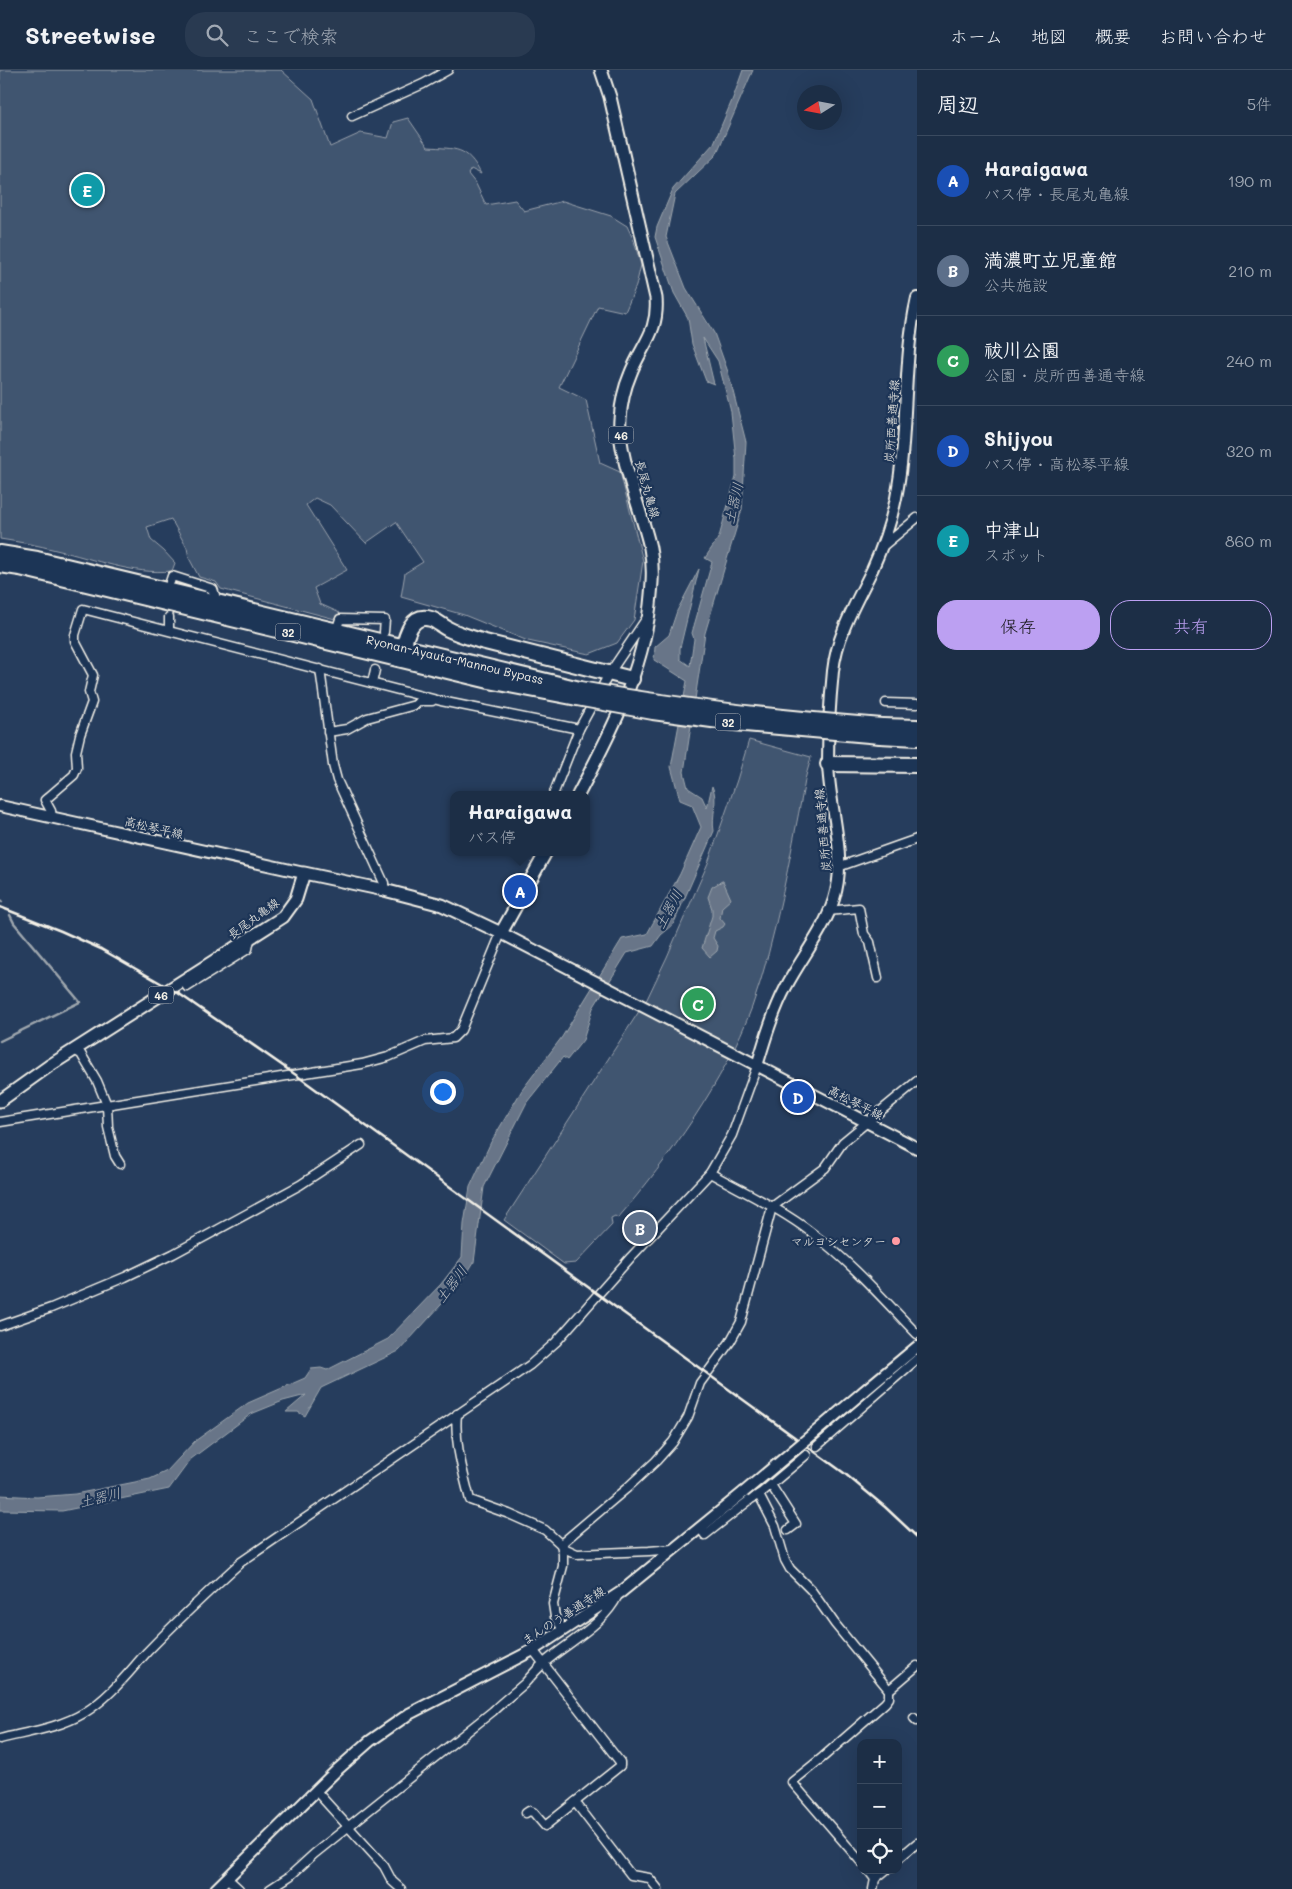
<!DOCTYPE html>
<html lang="ja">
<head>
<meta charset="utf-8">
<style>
	body { margin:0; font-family:Mali,"Klee One",sans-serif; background:#293a51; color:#f1f3f6 }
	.controls { position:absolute; right:15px; bottom:15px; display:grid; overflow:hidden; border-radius:10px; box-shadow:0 5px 20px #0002 }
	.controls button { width:45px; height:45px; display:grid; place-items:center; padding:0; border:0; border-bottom:1px solid #3a4a5f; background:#1c2e46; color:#f1f3f6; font:25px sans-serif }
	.compass { position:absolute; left:797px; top:15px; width:45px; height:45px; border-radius:50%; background:#1c2e46; box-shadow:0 5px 20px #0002; rotate:259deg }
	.you { position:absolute; left:442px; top:1021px; width:18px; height:18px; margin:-12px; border:4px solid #fff; border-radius:50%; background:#1a73e8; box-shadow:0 0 0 8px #1a73e833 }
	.badge { display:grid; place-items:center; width:32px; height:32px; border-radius:50%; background:#bca0f2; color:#fff; font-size:16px; font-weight:700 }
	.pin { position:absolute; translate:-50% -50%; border:2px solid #fff; box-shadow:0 1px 5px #0006 }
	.popup { position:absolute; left:450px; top:721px; width:140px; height:65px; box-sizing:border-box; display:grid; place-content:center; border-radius:10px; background:#1c2e46; filter:drop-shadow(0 1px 4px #0005); font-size:16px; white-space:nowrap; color:#a0a8b3 }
	.popup b { font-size:19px; color:#f1f3f6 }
	.popup::after { content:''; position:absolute; left:50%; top:100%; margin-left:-10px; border:10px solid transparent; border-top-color:#1c2e46 }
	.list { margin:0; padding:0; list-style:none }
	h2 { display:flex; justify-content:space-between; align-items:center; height:65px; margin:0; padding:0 20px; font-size:21px }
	h2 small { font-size:16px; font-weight:400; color:#a0a8b3 }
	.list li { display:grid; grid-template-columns:32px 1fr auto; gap:15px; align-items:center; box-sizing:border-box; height:90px; padding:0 20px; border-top:1px solid #3a4a5f }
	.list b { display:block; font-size:19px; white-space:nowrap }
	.list p { margin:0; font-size:16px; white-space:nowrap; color:#a0a8b3 }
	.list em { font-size:16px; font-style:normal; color:#a0a8b3 }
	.actions { display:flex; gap:10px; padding:15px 20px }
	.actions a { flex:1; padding:11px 0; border:1px solid #bca0f2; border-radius:20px; text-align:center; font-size:18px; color:#bca0f2 }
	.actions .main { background:#bca0f2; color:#111 }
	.icon { flex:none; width:28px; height:28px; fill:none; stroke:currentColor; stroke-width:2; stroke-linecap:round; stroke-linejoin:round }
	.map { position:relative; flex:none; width:917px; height:1819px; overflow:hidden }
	header { display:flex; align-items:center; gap:30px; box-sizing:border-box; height:70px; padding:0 25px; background:#1c2e46; border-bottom:1px solid #3a4a5f }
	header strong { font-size:24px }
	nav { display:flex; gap:28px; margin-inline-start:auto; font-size:18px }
	.search { width:350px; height:45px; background:#293a51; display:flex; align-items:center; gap:12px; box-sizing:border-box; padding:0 18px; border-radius:20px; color:#a0a8b3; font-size:19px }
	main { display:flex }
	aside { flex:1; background:#1c2e46 }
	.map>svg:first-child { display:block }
	.green { fill:#40546f; stroke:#9aa2ac }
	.water { fill:#677588; stroke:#9fa7ae }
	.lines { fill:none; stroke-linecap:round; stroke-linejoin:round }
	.stream { stroke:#9fa7ae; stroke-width:2.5 }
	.street-casing { stroke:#f4f1e8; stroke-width:11 }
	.secondary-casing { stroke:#f4f1e8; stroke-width:14 }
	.primary-casing { stroke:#f4f1e8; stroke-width:15 }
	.highway-casing { stroke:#f4f1e8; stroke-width:18 }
	.street { stroke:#1d3557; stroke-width:8 }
	.secondary { stroke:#1d3557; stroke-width:10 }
	.primary { stroke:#1d3557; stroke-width:11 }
	.highway { stroke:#1d3557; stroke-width:14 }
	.rail { stroke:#f4f1e8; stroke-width:2.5 }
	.secondary-bridge-casing { stroke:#f4f1e8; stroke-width:14; stroke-linecap:butt }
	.highway-bridge-casing { stroke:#f4f1e8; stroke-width:18; stroke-linecap:butt }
	.secondary-bridge { stroke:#1d3557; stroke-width:10 }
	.highway-bridge { stroke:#1d3557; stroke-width:14 }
	.poi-dot { fill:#ff9aa2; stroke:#1d3557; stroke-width:2 }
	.labels { text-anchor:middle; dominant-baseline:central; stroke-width:4.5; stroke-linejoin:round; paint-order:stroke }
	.shield { fill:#1d3557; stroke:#b4b9bc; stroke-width:1 }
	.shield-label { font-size:11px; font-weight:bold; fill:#f4f1e8 }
	.street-label { font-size:12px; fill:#f4f1e8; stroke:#1d3557 }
	.poi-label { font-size:12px; fill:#f4f1e8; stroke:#1d3557; text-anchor:end }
	.water-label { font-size:14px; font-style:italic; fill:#bcbfc2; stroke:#1d3557 }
</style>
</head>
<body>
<header>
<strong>Streetwise</strong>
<div class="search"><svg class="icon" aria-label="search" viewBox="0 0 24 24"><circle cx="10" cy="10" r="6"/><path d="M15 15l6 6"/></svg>ここで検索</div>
<nav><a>ホーム</a><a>地図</a><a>概要</a><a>お問い合わせ</a></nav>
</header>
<main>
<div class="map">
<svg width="917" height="1819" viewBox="0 0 917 1819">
	<rect width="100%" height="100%" fill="#263d5d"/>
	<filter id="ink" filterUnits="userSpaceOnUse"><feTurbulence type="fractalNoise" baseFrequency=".02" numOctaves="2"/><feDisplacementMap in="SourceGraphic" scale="10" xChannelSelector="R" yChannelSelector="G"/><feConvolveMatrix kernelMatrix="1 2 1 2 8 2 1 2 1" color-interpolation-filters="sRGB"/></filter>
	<g filter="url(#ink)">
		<!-- green -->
		<g class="green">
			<path d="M0 0H281L313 29 330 77 361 63 388 68 393 52 408 48 428 77C456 79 467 76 481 104L471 99 468 104 476 114 486 135 515 130 524 141 563 131 611 146 627 156 634 171 641 195 636 216 625 242 598 236 559 317 586 330 600 393 620 402 643 491 634 550 617 573 589 584 528 571 464 545 401 527 405 503 423 492 396 452 366 473 330 435 315 428 306 435 347 500 314 518 320 534 340 543 335 549 221 519 216 512 199 507 189 488 187 478 171 449 147 457 151 470 164 481 175 493 172 501C132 505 95 489 56 480 38 475 19 472 0 469Z"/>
			<path d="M749 670 811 687C809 697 805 706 804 716 789 790 777 866 752 937 725 1010 669 1089 618 1148L615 1146 611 1148 612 1155 576 1193 564 1194 504 1150 647 929 667 887 708 793 737 710Z"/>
		</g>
		<!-- water -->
		<g class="water">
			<path d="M743 0H753L716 85 675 124 666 167 686 218 714 263 728 302 746 372 742 439 705 563 684 702 688 718 702 727 707 738 712 716C719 730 711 745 714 761L673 855 661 865 653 876 627 883 593 938 583 970 567 990 563 987 527 1032 484 1117 474 1192 461 1213 399 1281 321 1318 305 1346 298 1342H286L306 1325 283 1331 251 1344 191 1389 169 1419 62 1441 0 1440V1425L37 1427 75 1424 150 1409 167 1401 195 1371 248 1333 305 1308 311 1299 321 1298 327 1300 388 1269 441 1214 462 1187 464 1154 470 1117 491 1072 522 1020 562 967 622 869 647 864 680 804 701 757 692 735 680 730 671 697 687 611 654 590 655 577 669 565 677 541 699 499 680 578V589L690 596 694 569 692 563 712 492 705 488 719 467 736 406V389L731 342 718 291 703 268 714 314 706 311 692 274 688 248 674 223 655 167 657 157 673 119 714 73 733 28Z"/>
			<path d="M722 811H723L731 829 722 837 720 848 725 854 723 857 715 861 713 868 718 876 717 881 710 887 702 878 712 846V839L708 827 712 817Z"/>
		</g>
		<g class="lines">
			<!-- stream -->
			<g class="stream">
				<path d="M0 830 2 832"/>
				<path d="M0 971 80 932 14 853 10 845"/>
			</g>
			<!-- street casing -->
			<g class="street-casing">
				<g id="street">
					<path d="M352 46 423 14 448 0"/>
					<path d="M882 477 917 448"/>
					<path d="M170 512 172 506 213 519 215 525 212 533"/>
					<path d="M169 560V547"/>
					<path d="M336 561 340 549 385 550 384 562"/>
					<path d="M320 599 333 695 337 710 384 813V820"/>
					<path d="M372 613 375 600"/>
					<path d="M886 633 917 634"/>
					<path d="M328 662 347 659 367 648 415 635 419 631H432"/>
					<path d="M553 725 579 659 609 604 646 549"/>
					<path d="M52 747 51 741 45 730 74 705 77 698 76 682 80 665 92 632 89 622 93 605 75 571V565L83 539 441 631 579 659"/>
					<path d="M838 797 917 769"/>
					<path d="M828 841 859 838 864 864 870 872 878 908"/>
					<path d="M187 917 248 879 250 869"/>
					<path d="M74 980 81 984 97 1011 107 1035 108 1057 115 1086 120 1094"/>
					<path d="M0 1052 362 994 388 987 425 971 453 968 461 960 501 863"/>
					<path d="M710 1103C744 1122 781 1139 812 1163 851 1192 884 1230 917 1264"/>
					<path d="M0 1256 51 1238 125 1207 173 1184 300 1115 361 1075"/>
					<path d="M457 1344C454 1373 463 1401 470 1430L509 1444 545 1460 566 1479 577 1484 649 1481 673 1479"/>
					<path d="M817 1376 917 1289"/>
					<path d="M771 1415 796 1454 788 1460"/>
					<path d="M759 1425 775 1456 785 1490 790 1499 811 1520 835 1554 889 1620V1628L885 1633 823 1687 792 1712 861 1792"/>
					<path d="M700 1458 705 1465 751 1429 761 1423 806 1385"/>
					<path d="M563 1560 555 1547 553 1534 563 1496V1484L561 1474 627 1418 656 1391 673 1372 688 1347 700 1313 730 1272 741 1252 772 1137 825 1098 843 1072 917 1011"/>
					<path d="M889 1620 917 1596"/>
					<path d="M914 1648 917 1651"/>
					<path d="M0 1669C28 1662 59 1658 84 1643 110 1627 127 1604 147 1582 177 1551 209 1521 241 1492L530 1295 556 1272 631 1187 710 1103 732 1065 757 996"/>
					<path d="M316 1721 384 1796 392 1811 401 1819"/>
					<path d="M575 1732 631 1805 649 1808 658 1819"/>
					<path d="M526 1743 529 1741 533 1742 545 1756 620 1696V1692L533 1580"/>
					<path d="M898 1789 917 1773"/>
					<path d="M868 1800 875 1809 873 1819"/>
					<path d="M227 1808 239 1819"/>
					<path d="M875 1809 886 1800"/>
					<path d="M270 1819 290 1806 314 1784 493 1641C503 1631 514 1623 525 1613 531 1606 537 1599 544 1593 568 1572 604 1555 618 1525"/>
				</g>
			</g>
			<!-- secondary casing -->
			<g class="secondary-casing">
				<g id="secondary">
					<path d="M0 736 304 803"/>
					<path d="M501 863 917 1078"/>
					<path d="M757 996C765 969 773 942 786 917 801 888 824 861 834 829 848 785 829 738 828 693 828 663 830 631 833 601 837 564 856 533 872 500 882 478 891 452 896 428 909 362 902 294 917 228"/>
					<path d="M863 1322 917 1277"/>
					<path d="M216 1819 337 1700 370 1671 409 1644 533 1580 621 1522 744 1422"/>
				</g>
			</g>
			<!-- primary casing -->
			<g class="primary-casing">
				<g id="primary">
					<path d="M578 725C610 664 642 604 650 535 652 516 654 497 650 478 642 441 617 385 620 349 621 335 624 319 630 305 641 275 659 263 656 228L610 27 601 0"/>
					<path d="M0 1031 49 996 283 847 296 829 304 803 384 820 442 835 501 863 546 782"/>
				</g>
			</g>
			<!-- highway casing -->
			<g class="highway-casing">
				<g id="highway">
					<path d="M0 483 37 489 580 619"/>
					<path d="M0 495 20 498 489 611 577 628"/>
					<path d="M401 586C405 571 409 542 431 549 437 551 442 556 448 559 458 564 469 567 481 571L632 609"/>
					<path d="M882 656 917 657"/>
					<path d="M880 666 917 668"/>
					<path d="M828 694 917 695"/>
				</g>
			</g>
			<!-- street -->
			<use href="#street" class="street"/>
			<!-- secondary -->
			<use href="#secondary" class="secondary"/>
			<!-- primary -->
			<use href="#primary" class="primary"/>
			<!-- highway -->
			<use href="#highway" class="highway"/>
			<!-- rail -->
			<path class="rail" d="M0 837 61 861 101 879 178 923 296 1005 844 1403 885 1437 917 1467"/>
			<!-- secondary-bridge casing -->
			<g class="secondary-bridge-casing">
				<path id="secondary-bridge" d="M744 1422 863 1322"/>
			</g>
			<!-- highway-bridge casing -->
			<g class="highway-bridge-casing">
				<g id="highway-bridge">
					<path d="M580 619C681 637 779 648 882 656"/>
					<path d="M577 628 653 642 734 653 880 666"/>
				</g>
			</g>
			<!-- secondary-bridge -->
			<use href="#secondary-bridge" class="secondary-bridge"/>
			<!-- highway-bridge -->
			<use href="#highway-bridge" class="highway-bridge"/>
		</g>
	</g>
	<!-- markers -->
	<circle class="poi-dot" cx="896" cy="1171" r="5"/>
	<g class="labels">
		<!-- shield labels -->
		<g class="shield">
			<rect x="608.5" y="356.5" width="25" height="17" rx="4"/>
			<rect x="275.5" y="553.5" width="25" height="17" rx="4"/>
			<rect x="715.5" y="643.5" width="25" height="17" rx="4"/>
			<rect x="148.5" y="916.5" width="25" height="17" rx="4"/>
		</g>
		<g class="shield-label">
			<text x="621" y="365">46</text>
			<text x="288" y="562">32</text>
			<text x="728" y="652">32</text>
			<text x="161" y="925">46</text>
		</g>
		<!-- street labels -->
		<g class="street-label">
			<text transform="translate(891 351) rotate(-86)">炭所西善通寺線</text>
			<text transform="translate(648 419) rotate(74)">長尾丸亀線</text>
			<text transform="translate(455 589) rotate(13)">Ryonan-Ayauta-Mannou Bypass</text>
			<text transform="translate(154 757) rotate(13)">高松琴平線</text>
			<text transform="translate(822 760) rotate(-95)">炭所西善通寺線</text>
			<text transform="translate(253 848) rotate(-36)">長尾丸亀線</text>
			<text transform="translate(856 1032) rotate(27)">高松琴平線</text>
			<text transform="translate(563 1545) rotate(-33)">まんのう善通寺線</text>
		</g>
		<!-- poi labels -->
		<g class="poi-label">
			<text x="886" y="1171">マルヨシセンター</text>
		</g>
		<!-- water labels -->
		<g class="water-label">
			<text transform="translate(733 433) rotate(-77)">土器川</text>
			<text transform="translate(668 839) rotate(-62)">土器川</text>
			<text transform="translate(451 1214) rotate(-53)">土器川</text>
			<text transform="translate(100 1427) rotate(-14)">土器川</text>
		</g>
	</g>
</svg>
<div class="controls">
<button>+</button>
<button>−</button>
<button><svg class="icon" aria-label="locate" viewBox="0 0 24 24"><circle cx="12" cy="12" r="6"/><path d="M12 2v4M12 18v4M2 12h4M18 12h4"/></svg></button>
</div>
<svg class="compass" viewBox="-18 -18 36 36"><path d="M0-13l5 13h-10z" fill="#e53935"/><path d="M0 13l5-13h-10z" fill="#a0a8b3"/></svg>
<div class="you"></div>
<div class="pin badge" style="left:520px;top:821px;background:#1a4fb4">A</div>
<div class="popup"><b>Haraigawa</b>バス停</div>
<div class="pin badge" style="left:640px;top:1158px;background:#5c6f8a">B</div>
<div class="pin badge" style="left:698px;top:934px;background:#2e9e5b">C</div>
<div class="pin badge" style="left:798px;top:1027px;background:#1a4fb4">D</div>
<div class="pin badge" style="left:87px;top:120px;background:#0f9aa8">E</div>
</div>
<aside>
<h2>周辺<small>5件</small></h2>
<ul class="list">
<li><span class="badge" style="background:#1a4fb4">A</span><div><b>Haraigawa</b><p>バス停 · 長尾丸亀線</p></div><em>190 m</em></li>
<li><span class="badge" style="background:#5c6f8a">B</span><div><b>満濃町立児童館</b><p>公共施設</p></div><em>210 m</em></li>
<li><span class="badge" style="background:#2e9e5b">C</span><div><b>祓川公園</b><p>公園 · 炭所西善通寺線</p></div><em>240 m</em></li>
<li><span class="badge" style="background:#1a4fb4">D</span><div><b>Shijyou</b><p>バス停 · 高松琴平線</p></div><em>320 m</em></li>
<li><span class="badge" style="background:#0f9aa8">E</span><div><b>中津山</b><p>スポット</p></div><em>860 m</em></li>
</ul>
<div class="actions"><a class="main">保存</a><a>共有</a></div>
</aside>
</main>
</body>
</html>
